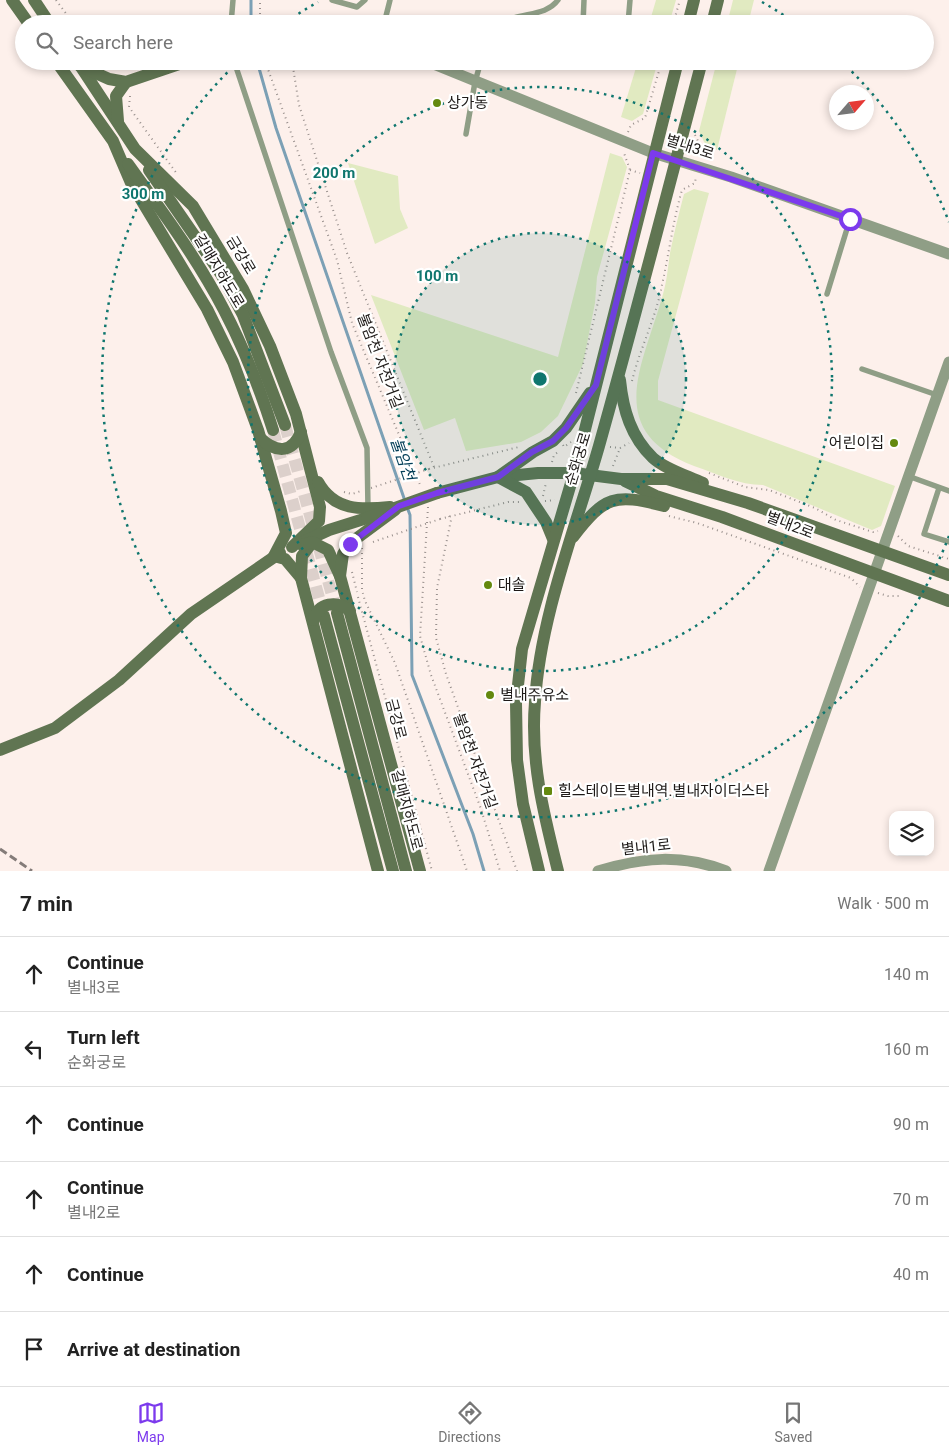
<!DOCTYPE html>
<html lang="en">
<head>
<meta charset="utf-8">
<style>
	body { margin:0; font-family:Roboto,"Noto Sans KR",sans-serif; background:#f6f6f6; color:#222 }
	.controls { position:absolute; right:15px; bottom:15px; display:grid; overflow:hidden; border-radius:10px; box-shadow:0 2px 8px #0003 }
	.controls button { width:45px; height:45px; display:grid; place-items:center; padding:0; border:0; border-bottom:1px solid #e0e0e0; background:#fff; color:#222; font:25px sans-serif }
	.compass { position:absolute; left:829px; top:85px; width:45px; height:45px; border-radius:50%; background:#fff; box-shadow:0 2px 8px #0003; rotate:62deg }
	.stop { position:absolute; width:15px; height:15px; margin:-11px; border:4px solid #7c3aed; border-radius:50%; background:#fff }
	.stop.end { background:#7c3aed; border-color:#fff; box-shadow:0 1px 5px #0008 }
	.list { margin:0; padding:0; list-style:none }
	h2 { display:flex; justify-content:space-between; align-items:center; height:65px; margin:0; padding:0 20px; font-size:21px }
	h2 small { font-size:16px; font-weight:400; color:#767676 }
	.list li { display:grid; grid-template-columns:32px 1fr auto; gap:15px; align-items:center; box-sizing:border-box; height:75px; padding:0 20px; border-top:1px solid #e0e0e0 }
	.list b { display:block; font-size:19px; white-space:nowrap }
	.list p { margin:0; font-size:16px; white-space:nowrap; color:#767676 }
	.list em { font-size:16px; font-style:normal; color:#767676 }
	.icon { flex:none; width:28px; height:28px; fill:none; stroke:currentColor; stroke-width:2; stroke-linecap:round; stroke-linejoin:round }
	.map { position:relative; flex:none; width:949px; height:871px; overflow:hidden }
	.search { position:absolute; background:#fff; box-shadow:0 2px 8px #0003; left:15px; right:15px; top:15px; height:55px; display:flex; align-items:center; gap:12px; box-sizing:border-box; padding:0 18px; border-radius:28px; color:#767676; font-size:19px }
	.sheet { height:515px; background:#fff }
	nav { display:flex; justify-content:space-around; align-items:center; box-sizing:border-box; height:70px; border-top:1px solid #e0e0e0; background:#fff; font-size:14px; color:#767676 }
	nav a { display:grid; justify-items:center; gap:2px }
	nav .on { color:#7c3aed }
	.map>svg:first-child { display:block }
	.green { fill:#e1eac1 }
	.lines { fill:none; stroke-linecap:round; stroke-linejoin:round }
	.stream { stroke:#7ca0b5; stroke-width:3 }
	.secondary-tunnel { stroke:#dcd0cb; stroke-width:12; stroke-dasharray:12 6; stroke-linecap:butt }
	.path { stroke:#9a918e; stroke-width:2; stroke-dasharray:1 4; stroke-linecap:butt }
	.lane { stroke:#8f9e86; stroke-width:5.5 }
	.street { stroke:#8f9e86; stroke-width:11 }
	.secondary { stroke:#607552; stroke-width:12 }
	.rail { stroke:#847c79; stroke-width:3; stroke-dasharray:8 4; stroke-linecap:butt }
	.path-bridge { stroke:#9a918e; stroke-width:2; stroke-dasharray:1 4; stroke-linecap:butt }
	.secondary-bridge { stroke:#607552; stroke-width:12 }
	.route { stroke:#7c3aed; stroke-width:6 }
	.ring { fill:none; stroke:#0f766e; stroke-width:2.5; stroke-dasharray:2.5 5 }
	.poi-dot { fill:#64890f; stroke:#fff; stroke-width:2 }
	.labels { text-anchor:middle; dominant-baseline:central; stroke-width:4.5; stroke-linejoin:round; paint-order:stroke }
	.poi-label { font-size:15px; fill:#1e1a18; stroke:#fff; text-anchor:start }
	.street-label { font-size:15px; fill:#1e1a18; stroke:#fff }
	.water-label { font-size:16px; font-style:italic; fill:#033e57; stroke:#fff }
	.centre { fill:#0f766e; stroke:#fff; stroke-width:2.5 }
	.ring-label { font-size:15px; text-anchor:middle; font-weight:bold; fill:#0f766e; stroke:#fff; stroke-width:4.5; stroke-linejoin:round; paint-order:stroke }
</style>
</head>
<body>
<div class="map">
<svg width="949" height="871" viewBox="0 0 949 871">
	<rect width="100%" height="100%" fill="#fdf0eb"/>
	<!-- green -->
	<g class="green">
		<path d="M656 0H676L669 24H649Z"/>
		<path d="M733 0H754L748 24H727Z"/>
		<path d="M638 61H658L643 114 632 121 621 117Z"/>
		<path d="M717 61H739L717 150 705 144 699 131Z"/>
		<path d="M610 153 622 157 627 167 597 277 595 303 583 364 558 416 541 432 521 442 466 451 455 418 424 430 371 295 558 357Z"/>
		<path d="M348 163 398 176 400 209 408 228 375 244Z"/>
		<path d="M694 189 709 193 658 381V400L895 486 881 526 872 530 763 485C739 485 717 474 694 466 601 430 644 364 663 294 667 280 668 267 670 253 674 233 679 213 684 194Z"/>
	</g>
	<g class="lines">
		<!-- stream -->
		<g class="stream">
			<path d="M251 24V0"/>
			<path d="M257 61 276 128 405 501"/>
			<path d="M407 507 410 515 412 675 473 834 484 871"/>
		</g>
		<!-- secondary-tunnel -->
		<g class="secondary-tunnel">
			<path d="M285 425 337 613"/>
			<path d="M273 430 324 616"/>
		</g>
		<!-- path -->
		<g class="path">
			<path d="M56 0 74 24"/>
			<path d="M260 24V0"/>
			<path d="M673 24 680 0"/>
			<path d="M102 61 113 68"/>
			<path d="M265 61 337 260 352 323 421 487"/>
			<path d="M292 61 299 105 347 253 434 467"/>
			<path d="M130 96 129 107 177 174"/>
			<path d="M628 132 631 125 645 118 662 61"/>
			<path d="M695 135 701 147 700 156"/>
			<path d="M630 170 640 173"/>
			<path d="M632 381C640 348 656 318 662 285 669 253 673 221 682 190L695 183 696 176"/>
			<path d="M576 393 630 170 624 153"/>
			<path d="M563 445 564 447 571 442"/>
			<path d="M610 447 620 448 629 443"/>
			<path d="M552 462 554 455 558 452"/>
			<path d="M613 466 620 448"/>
			<path d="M429 469 519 447"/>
			<path d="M709 473 745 487 769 490 815 508 836 520 873 532 878 531"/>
			<path d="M344 492 352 494 361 491"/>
			<path d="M543 496 546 483"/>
			<path d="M545 501 555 500"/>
			<path d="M428 507 420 636 431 675 481 809 500 871"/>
			<path d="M449 516 451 520 437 588 436 638 446 674 517 871"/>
			<path d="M669 516 697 523 851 578 860 587"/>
			<path d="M440 519 508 502H519"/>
			<path d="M898 536 908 546 949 559"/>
			<path d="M362 548V590L365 601 395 663 467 871"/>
			<path d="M352 572 357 592"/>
			<path d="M878 593 888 596H901"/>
			<path d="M358 597 432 871"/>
		</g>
		<!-- lane -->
		<g class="lane">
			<path d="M332 0 357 7 365 0"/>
			<path d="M231 24 233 0"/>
			<path d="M384 24 390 0"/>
			<path d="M502 24C518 11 545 18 558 0"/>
			<path d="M583 24 584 0"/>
			<path d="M628 24 630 0"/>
			<path d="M234 61 331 352 367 448 368 509"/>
			<path d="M466 134 475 82 481 61"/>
			<path d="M827 294 850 219"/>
			<path d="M862 369 937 395"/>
			<path d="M908 476 949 491"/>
			<path d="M939 488 924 534 949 542"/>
		</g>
		<!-- street -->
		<g class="street">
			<path d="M426 61 653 153 731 177 949 254"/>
			<path d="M598 871C643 857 682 854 726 871"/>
			<path d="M769 871 949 362"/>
		</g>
		<!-- secondary -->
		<g class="secondary">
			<path d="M12 0 29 24"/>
			<path d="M34 0 50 24"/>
			<path d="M688 24 694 0"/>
			<path d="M712 24 718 0"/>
			<path d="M56 61 113 141 131 183 207 309 233 362 258 430 281 511 286 533 274 556 285 559 301 578"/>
			<path d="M77 61 135 149 193 206 243 289 270 346 296 414 320 507 319 521 292 547"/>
			<path d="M80 66 109 79 126 82 188 61"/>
			<path d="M118 121 116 96 126 82"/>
			<path d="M128 164C162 211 197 258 224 310 244 348 260 389 273 430"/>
			<path d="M149 170 221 274 243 315 285 425"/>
			<path d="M620 380C623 410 631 437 653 458 665 469 688 476 703 483"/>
			<path d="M260 438C276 453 292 454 301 432"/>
			<path d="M625 481 656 496 722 517 949 601"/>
			<path d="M318 482C334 511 361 510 390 507"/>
			<path d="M437 493 498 477 538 473H574L621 479H667L748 503 949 575"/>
			<path d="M573 537C605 496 614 493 664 506"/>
			<path d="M553 539 546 522 526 492 498 477 533 452 553 441 566 428 590 393"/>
			<path d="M314 540 302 556 301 578 378 871"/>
			<path d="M303 542 329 530 367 518"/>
			<path d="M302 545 312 542 328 550 340 576 420 871"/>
			<path d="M340 576 343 554 349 544 395 510"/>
			<path d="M337 613 406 871"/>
			<path d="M324 616 393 871"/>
			<path d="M314 620C318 602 337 600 350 611"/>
			<path d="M0 750 55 728 119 680 191 614 280 553"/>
			<path d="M539 871 523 804 517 760 516 703 522 649 574 473 678 61"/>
			<path d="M558 871C544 815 530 761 535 702 540 617 576 527 599 446 635 318 668 190 702 61"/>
		</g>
		<!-- rail -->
		<path class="rail" d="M0 849 32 871"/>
		<!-- path-bridge -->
		<g class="path-bridge">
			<path d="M371 488 429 469"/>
			<path d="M373 542 440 519"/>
		</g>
		<!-- secondary-bridge -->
		<path class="secondary-bridge" d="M367 518 437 493"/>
	</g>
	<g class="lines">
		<!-- route -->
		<path class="route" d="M350 544 399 506 437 493 498 477 532 452 553 441 566 428 596 385 653 153 850 219"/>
	</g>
	<!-- distance rings -->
	<circle cx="540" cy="379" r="146" fill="#0f766e" fill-opacity=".12"/>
	<g class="ring">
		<circle cx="540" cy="379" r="146"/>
		<circle cx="540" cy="379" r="292"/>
		<path d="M949 536A438 438 0 1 1 239 61M286 22A438 438 0 0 1 318 2M762 2A438 438 0 0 1 794 22M841 61A438 438 0 0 1 949 222"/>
	</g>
	<!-- markers -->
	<g class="poi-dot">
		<circle cx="437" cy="103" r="5"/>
		<circle cx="894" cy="443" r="5"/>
		<circle cx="488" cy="585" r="5"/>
		<circle cx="490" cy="695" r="5"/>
		<rect x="543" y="786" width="10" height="10" rx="2.5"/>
	</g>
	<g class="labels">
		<!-- poi labels -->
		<g class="poi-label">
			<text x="447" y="103">상가동</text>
			<text x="884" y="443" text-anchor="end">어린이집</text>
			<text x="498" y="585">대솔</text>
			<text x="500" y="695">별내주유소</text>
			<text x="558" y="791">힐스테이트별내역.별내자이더스타</text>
		</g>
		<!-- street labels -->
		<g class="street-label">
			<text transform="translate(690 147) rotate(18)">별내3로</text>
			<text transform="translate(241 255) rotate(59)">금강로</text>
			<text transform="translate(219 271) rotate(59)">갈매지하도로</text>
			<text transform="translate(380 361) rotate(69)">불암천 자전거길</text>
			<text transform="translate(578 459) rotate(-73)">순화궁로</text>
			<text transform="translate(790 525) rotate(21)">별내2로</text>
			<text transform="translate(396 719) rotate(75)">금강로</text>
			<text transform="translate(475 761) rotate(70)">불암천 자전거길</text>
			<text transform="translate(407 810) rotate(75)">갈매지하도로</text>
			<text transform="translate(646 847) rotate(-6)">별내1로</text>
		</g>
		<!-- water labels -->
		<g class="water-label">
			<text transform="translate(403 459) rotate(71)">불암천</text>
		</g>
	</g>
	<circle cx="540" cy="379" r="8" class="centre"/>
	<g class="ring-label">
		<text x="334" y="178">200 m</text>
		<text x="143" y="199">300 m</text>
		<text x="437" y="281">100 m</text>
	</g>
</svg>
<div class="controls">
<button><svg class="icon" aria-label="layers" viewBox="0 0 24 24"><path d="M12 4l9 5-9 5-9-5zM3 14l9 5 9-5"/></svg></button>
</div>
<svg class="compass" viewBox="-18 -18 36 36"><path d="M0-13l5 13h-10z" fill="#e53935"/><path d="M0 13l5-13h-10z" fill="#767676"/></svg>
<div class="stop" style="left:850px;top:219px"></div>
<div class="stop end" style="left:350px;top:544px"></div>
<div class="search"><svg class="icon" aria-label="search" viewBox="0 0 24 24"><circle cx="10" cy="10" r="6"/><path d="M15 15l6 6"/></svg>Search here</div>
</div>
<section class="sheet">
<h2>7 min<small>Walk · 500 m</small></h2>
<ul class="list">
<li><svg class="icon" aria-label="ahead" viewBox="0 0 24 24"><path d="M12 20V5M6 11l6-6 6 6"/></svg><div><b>Continue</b><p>별내3로</p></div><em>140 m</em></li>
<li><svg class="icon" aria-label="left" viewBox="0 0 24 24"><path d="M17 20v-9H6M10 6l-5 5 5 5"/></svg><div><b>Turn left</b><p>순화궁로</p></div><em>160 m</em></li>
<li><svg class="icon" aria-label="ahead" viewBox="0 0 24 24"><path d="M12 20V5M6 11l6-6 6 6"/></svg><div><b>Continue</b></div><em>90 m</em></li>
<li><svg class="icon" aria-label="ahead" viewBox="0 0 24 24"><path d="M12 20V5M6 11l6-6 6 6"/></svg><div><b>Continue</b><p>별내2로</p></div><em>70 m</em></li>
<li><svg class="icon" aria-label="ahead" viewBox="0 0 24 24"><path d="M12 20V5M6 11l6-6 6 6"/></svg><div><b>Continue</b></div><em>40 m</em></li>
<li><svg class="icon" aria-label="arrive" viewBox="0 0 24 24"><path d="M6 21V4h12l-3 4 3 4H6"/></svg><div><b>Arrive at destination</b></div></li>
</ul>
</section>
<nav>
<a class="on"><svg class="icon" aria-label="map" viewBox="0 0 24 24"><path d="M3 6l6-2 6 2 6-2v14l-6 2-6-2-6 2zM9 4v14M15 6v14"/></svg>Map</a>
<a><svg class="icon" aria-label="directions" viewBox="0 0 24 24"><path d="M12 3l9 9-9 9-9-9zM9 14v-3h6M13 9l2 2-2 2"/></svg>Directions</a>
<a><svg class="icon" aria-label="saved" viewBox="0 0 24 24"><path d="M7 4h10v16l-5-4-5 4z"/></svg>Saved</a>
</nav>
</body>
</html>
